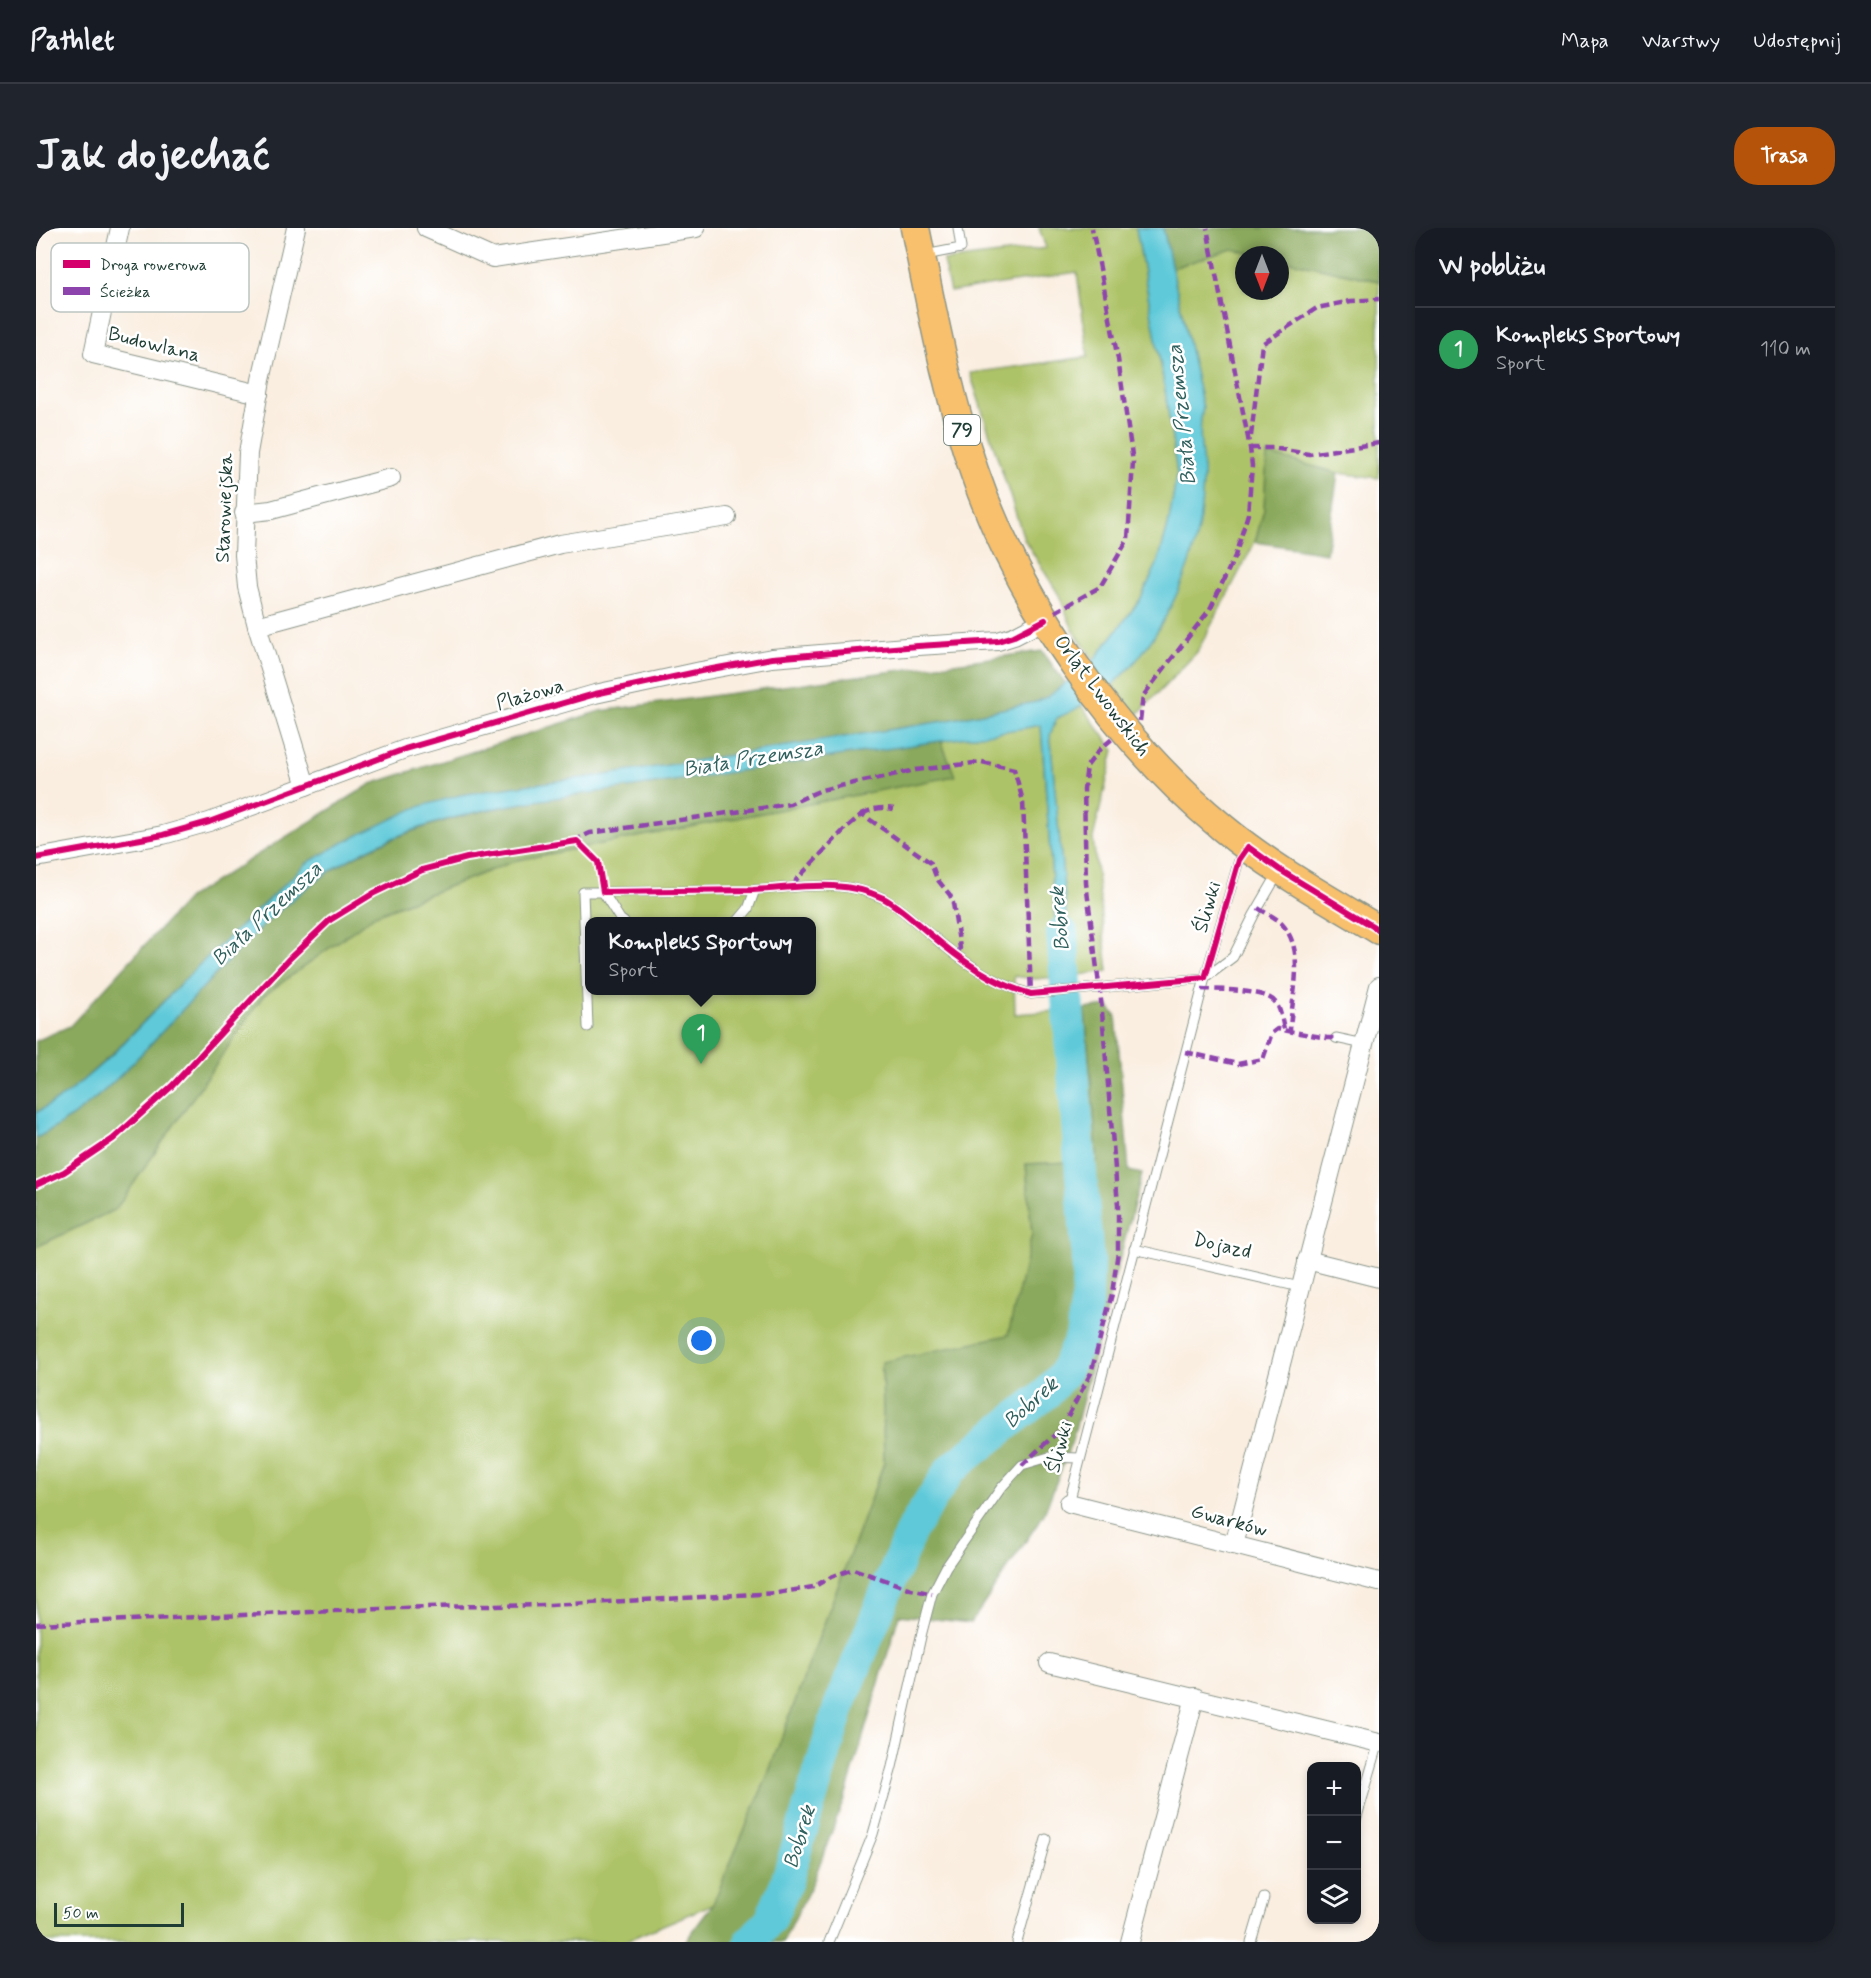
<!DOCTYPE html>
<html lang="pl">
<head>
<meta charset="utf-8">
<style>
	body { margin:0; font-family:Mynerve,sans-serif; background:#20242c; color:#f1f3f6 }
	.controls { position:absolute; right:18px; bottom:18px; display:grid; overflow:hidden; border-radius:12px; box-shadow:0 3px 9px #0003 }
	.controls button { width:54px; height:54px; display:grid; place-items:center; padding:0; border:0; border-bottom:2px solid #363941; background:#171b24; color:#f1f3f6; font:30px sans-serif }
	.compass { position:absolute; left:1199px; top:18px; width:54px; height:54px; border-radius:50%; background:#171b24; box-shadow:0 3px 9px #0003; rotate:180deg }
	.scale { position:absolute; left:18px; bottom:15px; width:130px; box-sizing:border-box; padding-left:6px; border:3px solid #1f3d34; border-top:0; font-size:16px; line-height:21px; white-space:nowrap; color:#1f3d34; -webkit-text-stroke:4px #fff; paint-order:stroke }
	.you { position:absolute; left:666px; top:1113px; width:21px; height:21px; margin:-15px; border:4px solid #fff; border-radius:50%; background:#1a73e8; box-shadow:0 0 0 9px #1a73e833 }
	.badge { display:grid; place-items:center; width:39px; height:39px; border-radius:50%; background:#b45309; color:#fff; font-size:20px; font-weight:700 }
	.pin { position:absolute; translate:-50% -50px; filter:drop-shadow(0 2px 3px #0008) }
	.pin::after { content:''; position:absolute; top:32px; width:21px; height:18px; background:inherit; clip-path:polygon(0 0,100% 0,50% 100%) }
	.popup { position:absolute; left:549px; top:689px; width:231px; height:78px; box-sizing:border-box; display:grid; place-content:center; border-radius:12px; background:#171b24; filter:drop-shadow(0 2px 4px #0005); font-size:20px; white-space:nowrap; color:#9ea1a6 }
	.popup b { font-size:22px; color:#f1f3f6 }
	.popup::after { content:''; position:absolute; left:50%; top:100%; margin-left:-12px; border:12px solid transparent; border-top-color:#171b24 }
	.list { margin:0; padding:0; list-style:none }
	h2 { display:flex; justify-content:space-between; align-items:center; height:78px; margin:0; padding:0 24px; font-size:26px }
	h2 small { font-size:20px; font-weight:400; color:#9ea1a6 }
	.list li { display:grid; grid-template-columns:39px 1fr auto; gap:18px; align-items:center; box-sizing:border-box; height:84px; padding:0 24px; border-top:2px solid #363941 }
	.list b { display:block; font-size:22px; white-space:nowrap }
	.list p { margin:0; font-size:20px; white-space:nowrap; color:#9ea1a6 }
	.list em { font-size:20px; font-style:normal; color:#9ea1a6 }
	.icon { flex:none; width:33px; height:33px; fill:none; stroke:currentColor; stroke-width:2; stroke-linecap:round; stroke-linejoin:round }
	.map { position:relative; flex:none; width:1343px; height:1714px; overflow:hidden; border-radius:24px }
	header { display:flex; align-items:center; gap:36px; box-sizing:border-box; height:84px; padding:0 30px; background:#171b24; border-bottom:2px solid #363941 }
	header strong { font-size:28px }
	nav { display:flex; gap:33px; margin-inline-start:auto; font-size:21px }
	.intro { display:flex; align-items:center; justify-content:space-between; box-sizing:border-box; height:144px; padding:0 36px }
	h1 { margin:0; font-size:42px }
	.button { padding:15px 27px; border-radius:24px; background:#b45309; color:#fff; font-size:21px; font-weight:700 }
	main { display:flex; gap:36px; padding:0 36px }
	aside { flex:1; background:#171b24; border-radius:24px; box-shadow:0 3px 9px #0003 }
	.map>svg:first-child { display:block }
	.green { fill:#adc368; stroke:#66804e; stroke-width:1.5; fill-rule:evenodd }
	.forest { fill:#8aa95c; stroke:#547348; stroke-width:1.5 }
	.water { fill:#5fc9d9; stroke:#3f8386; stroke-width:1.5 }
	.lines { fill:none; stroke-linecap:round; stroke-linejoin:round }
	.river { stroke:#5fc9d9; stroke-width:32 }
	.service-casing { stroke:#8c968a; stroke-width:11 }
	.minor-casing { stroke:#8c968a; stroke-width:20 }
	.primary-casing { stroke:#8c968a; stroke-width:31 }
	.service { stroke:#fff; stroke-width:9 }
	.minor { stroke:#fff; stroke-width:18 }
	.primary { stroke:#f8bf6c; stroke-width:28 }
	.quiet { stroke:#8e44ad; stroke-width:4.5; stroke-dasharray:9 4.5; stroke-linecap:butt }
	.cycleway-casing { stroke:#fff; stroke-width:10 }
	.cycleway { stroke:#d6006c; stroke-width:6 }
	.labels { text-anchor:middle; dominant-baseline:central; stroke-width:5; stroke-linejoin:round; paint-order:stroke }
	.shield { fill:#fff; stroke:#627771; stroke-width:1.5 }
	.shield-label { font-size:18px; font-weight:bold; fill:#1f3d34 }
	.street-label { font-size:20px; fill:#1f3d34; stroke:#fff }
	.water-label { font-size:21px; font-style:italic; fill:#2f605d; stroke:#fff }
	.key { fill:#fff; stroke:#bcc5c2; stroke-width:1.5 }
	.key-label { font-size:16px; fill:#1f3d34 }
</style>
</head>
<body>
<header>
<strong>Pathlet</strong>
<nav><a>Mapa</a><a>Warstwy</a><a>Udostępnij</a></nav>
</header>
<div class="intro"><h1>Jak dojechać</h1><a class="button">Trasa</a></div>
<main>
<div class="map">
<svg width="1343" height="1714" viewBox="0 0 1343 1714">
	<rect width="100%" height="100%" fill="#fff"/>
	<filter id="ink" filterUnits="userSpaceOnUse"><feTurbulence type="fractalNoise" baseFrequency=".0167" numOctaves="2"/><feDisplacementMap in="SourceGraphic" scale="12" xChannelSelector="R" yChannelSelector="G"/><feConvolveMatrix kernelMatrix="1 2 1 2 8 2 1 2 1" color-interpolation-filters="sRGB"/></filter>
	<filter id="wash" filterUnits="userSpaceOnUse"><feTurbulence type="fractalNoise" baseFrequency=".008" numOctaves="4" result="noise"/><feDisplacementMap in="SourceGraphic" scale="24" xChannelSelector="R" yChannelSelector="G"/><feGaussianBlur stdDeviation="1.35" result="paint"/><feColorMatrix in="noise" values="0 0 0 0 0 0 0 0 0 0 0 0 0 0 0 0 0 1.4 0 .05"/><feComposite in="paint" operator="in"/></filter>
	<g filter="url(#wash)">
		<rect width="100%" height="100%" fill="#faeee0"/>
		<!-- green -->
		<g class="green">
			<path d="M1003 0H1100L1129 161 1141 246 1132 298 1122 334 1104 372 1058 432 1037 402 1023 367 988 311 934 145 1052 129 1041 44 914 64 907 33 1010 20Z"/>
			<path d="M1196 21 1224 27H1208V63H1244V31L1343 53V250L1302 245 1231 227 1228 282 1219 314 1161 424 1100 488 1076 456C1087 445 1098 435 1107 423 1144 374 1162 317 1166 257 1168 231 1160 206 1167 180L1136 40Z"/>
			<path d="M1045 477 1078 522 1057 610 1072 743 1036 748 1014 507 1021 490Z"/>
			<path d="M1005 497 1023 749 998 751 978 748 979 786 1049 781 1062 933 990 936 996 1006 975 1109 846 1135 848 1235 731 1549 677 1676 587 1714H0V1019L80 981 227 768 339 687 481 632 918 548 905 513ZM554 694H776V762H554Z"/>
		</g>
		<!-- forest -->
		<g class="forest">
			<path d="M1127 0H1343V53L1244 31V27H1224L1196 21 1136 40Z"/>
			<path d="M1231 226 1302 245 1290 325 1219 314 1228 282Z"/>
			<path d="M1006 423 1029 455 1013 469 1000 474 908 493 570 547 490 557 424 567 341 599 308 614 271 635 162 738 74 828 31 866 0 885V813L34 798 152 670 335 556 564 483Z"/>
			<path d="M905 513 919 548 481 632 339 687 227 768 80 981 0 1019V910C48 887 86 847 122 808 171 756 219 699 276 656 376 581 505 573 624 555 718 541 811 526 905 513Z"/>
			<path d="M1072 778 1080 788 1093 943 1106 946 1036 1213 1008 1286 935 1395 863 1387 811 1563 777 1654 747 1714H649L677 1676 731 1549 848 1235 846 1134 972 1107 996 1006 990 936 1062 933 1049 781Z"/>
		</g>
		<!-- water -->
		<path class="water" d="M1100 0H1127L1167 180C1162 200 1165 218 1167 239 1168 253 1166 267 1165 280 1160 339 1122 419 1076 457 1060 470 1040 482 1021 490L1014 507 1036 748 1023 749 1005 497C940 509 874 517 808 527 747 536 685 546 624 555 516 572 397 578 302 638 234 680 176 751 121 809 86 847 48 887 0 910V885L31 866 74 829 162 738 271 635 308 614 379 580 424 567 490 557 570 547 908 493 1000 474 1013 468 1058 432 1082 401 1104 372 1122 334 1132 298 1141 246 1129 161Z"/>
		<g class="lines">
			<!-- river -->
			<path class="river" d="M714 1714 734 1692 750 1655 803 1479 875 1303 914 1242 1011 1165 1028 1145 1045 1110 1051 1072 1052 1034 1026 705"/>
		</g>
	</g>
	<g filter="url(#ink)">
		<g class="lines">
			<!-- service casing -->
			<g class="service-casing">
				<g id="service">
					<path d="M889 27 925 20 922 0"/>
					<path d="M567 664C617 663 667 663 717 662 761 660 806 650 847 670 864 679 879 694 894 706 923 731 957 756 995 766L1169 750 1197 729 1218 687 1243 644"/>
					<path d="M701 694 712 681 719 662"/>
					<path d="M552 799 547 664H567L584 691 588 694"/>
					<path d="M1300 810 1328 816"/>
					<path d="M1098 1021 1264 1059"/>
					<path d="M1033 1275 1169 750 1203 632 1210 621"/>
					<path d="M1320 1592 1343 1514"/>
					<path d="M793 1714 837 1606 856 1539 886 1404 896 1366 910 1339 965 1260 986 1237 1013 1229 1044 1230"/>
					<path d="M981 1714 1010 1611"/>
					<path d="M1215 1714 1228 1670"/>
				</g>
			</g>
			<!-- minor casing -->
			<g class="minor-casing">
				<g id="minor">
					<path d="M84 0 57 126 223 166"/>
					<path d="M260 0 225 152 212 225 208 327 211 359 221 398 270 558"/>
					<path d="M390 0 457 30 660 0"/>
					<path d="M208 285 235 282 355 250"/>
					<path d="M221 398 524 316 691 289"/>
					<path d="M0 630 127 607 173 594 369 521 559 466 665 443 736 430 882 418 962 413 978 408 1009 392"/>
					<path d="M1271 1032 1343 1050"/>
					<path d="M1033 1275 1343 1354"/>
					<path d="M1198 1317 1343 758"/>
					<path d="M1013 1435 1343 1515"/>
					<path d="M1094 1714 1159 1469"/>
				</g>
			</g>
			<!-- primary casing -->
			<g class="primary-casing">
				<path id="primary" d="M879 0C896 81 911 164 938 243 983 374 1080 512 1187 600 1235 640 1290 670 1343 702"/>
			</g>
			<!-- service -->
			<use href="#service" class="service"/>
			<!-- minor -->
			<use href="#minor" class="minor"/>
			<!-- primary -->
			<use href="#primary" class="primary"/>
			<!-- quiet -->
			<g class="quiet">
				<path d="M1215 208 1226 116 1281 80 1315 73 1343 71"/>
				<path d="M1214 220H1237L1273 226 1343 215"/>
				<path d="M1019 384 1064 359 1092 311 1097 234 1082 131 1056 0"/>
				<path d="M1104 493 1107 468 1174 381 1199 328 1212 286 1216 238 1214 220 1171 0"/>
				<path d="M826 586C837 580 846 579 858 581"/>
				<path d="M537 613 554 605 754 576 785 562 880 542 946 534 978 541 987 573 995 766"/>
				<path d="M760 658V652L809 601 826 586 895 635 901 651 914 667 917 675 924 720 921 727"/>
				<path d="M1222 680C1229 685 1240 689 1246 696 1271 724 1255 769 1254 803"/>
				<path d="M1166 761C1182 762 1229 761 1239 774 1245 781 1246 793 1248 801"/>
				<path d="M1149 824 1202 836 1227 831 1236 805 1241 801 1291 810H1300"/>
				<path d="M986 1237 1025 1201 1055 1145 1076 1066 1082 1023V977L1065 772 1050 655 1048 561 1051 538 1064 521 1076 511"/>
				<path d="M0 1396 390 1379 514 1377 741 1365 777 1359 795 1349 817 1341 875 1361 896 1366"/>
			</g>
			<!-- cycleway casing -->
			<g class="cycleway-casing">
				<g id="cycleway">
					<path d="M0 630 127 607 173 594 369 521 559 466 665 443 736 430 882 418 962 413 978 408 1009 392"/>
					<path d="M0 957 28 944 77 911 136 858 252 732 294 692 338 665 386 642 431 630 541 613 562 634 567 664C617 663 667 663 717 662 761 660 806 650 847 670 864 679 879 694 894 706 923 731 957 756 995 766L1169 750 1203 632 1212 619 1244 642 1343 702"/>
				</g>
			</g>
			<!-- cycleway -->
			<use href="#cycleway" class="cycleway"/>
		</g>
	</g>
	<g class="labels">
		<!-- shield labels -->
		<rect class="shield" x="908" y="187" width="36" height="30" rx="4.5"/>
		<g class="shield-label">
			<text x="926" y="202">79</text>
		</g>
		<!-- street labels -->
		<g class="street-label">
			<text transform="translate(118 117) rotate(14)">Budowlana</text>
			<text transform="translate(189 280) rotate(-88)">Starowiejska</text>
			<text transform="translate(494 467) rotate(-16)">Plażowa</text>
			<text transform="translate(1066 468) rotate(53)">Orląt Lwowskich</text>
			<text transform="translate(1172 679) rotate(-74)">Śliwki</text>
			<text transform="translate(1186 1018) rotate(13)">Dojazd</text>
			<text transform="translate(1024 1219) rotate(-75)">Śliwki</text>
			<text transform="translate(1193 1293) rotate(15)">Gwarków</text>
		</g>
		<!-- water labels -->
		<g class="water-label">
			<text transform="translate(1146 187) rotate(-96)">Biała Przemsza</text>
			<text transform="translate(717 531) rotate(-9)">Biała Przemsza</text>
			<text transform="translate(231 686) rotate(-43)">Biała Przemsza</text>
			<text transform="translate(1024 691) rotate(-95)">Bobrek</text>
			<text transform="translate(995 1175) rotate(-42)">Bobrek</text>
			<text transform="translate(764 1609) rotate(-73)">Bobrek</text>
		</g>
	</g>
	<!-- legend -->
	<rect x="15" y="15" width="198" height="69" rx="9" class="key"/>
	<rect x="27" y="32" width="27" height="8" fill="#d6006c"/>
	<rect x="27" y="59" width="27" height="8" fill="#8e44ad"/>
	<g class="key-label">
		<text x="64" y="42">Droga rowerowa</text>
		<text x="64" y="69">Ścieżka</text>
	</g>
</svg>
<div class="controls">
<button>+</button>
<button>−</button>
<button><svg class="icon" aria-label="layers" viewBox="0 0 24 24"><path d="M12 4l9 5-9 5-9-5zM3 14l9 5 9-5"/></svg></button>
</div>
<svg class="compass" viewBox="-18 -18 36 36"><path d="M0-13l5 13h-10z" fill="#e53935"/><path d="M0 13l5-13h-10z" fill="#9ea1a6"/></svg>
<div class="scale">50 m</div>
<div class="you"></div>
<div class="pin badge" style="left:665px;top:836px;background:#2e9e5b">1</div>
<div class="popup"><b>Kompleks Sportowy</b>Sport</div>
</div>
<aside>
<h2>W pobliżu<small></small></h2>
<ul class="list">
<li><span class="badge" style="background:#2e9e5b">1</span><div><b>Kompleks Sportowy</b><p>Sport</p></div><em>110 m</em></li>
</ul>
</aside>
</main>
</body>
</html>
